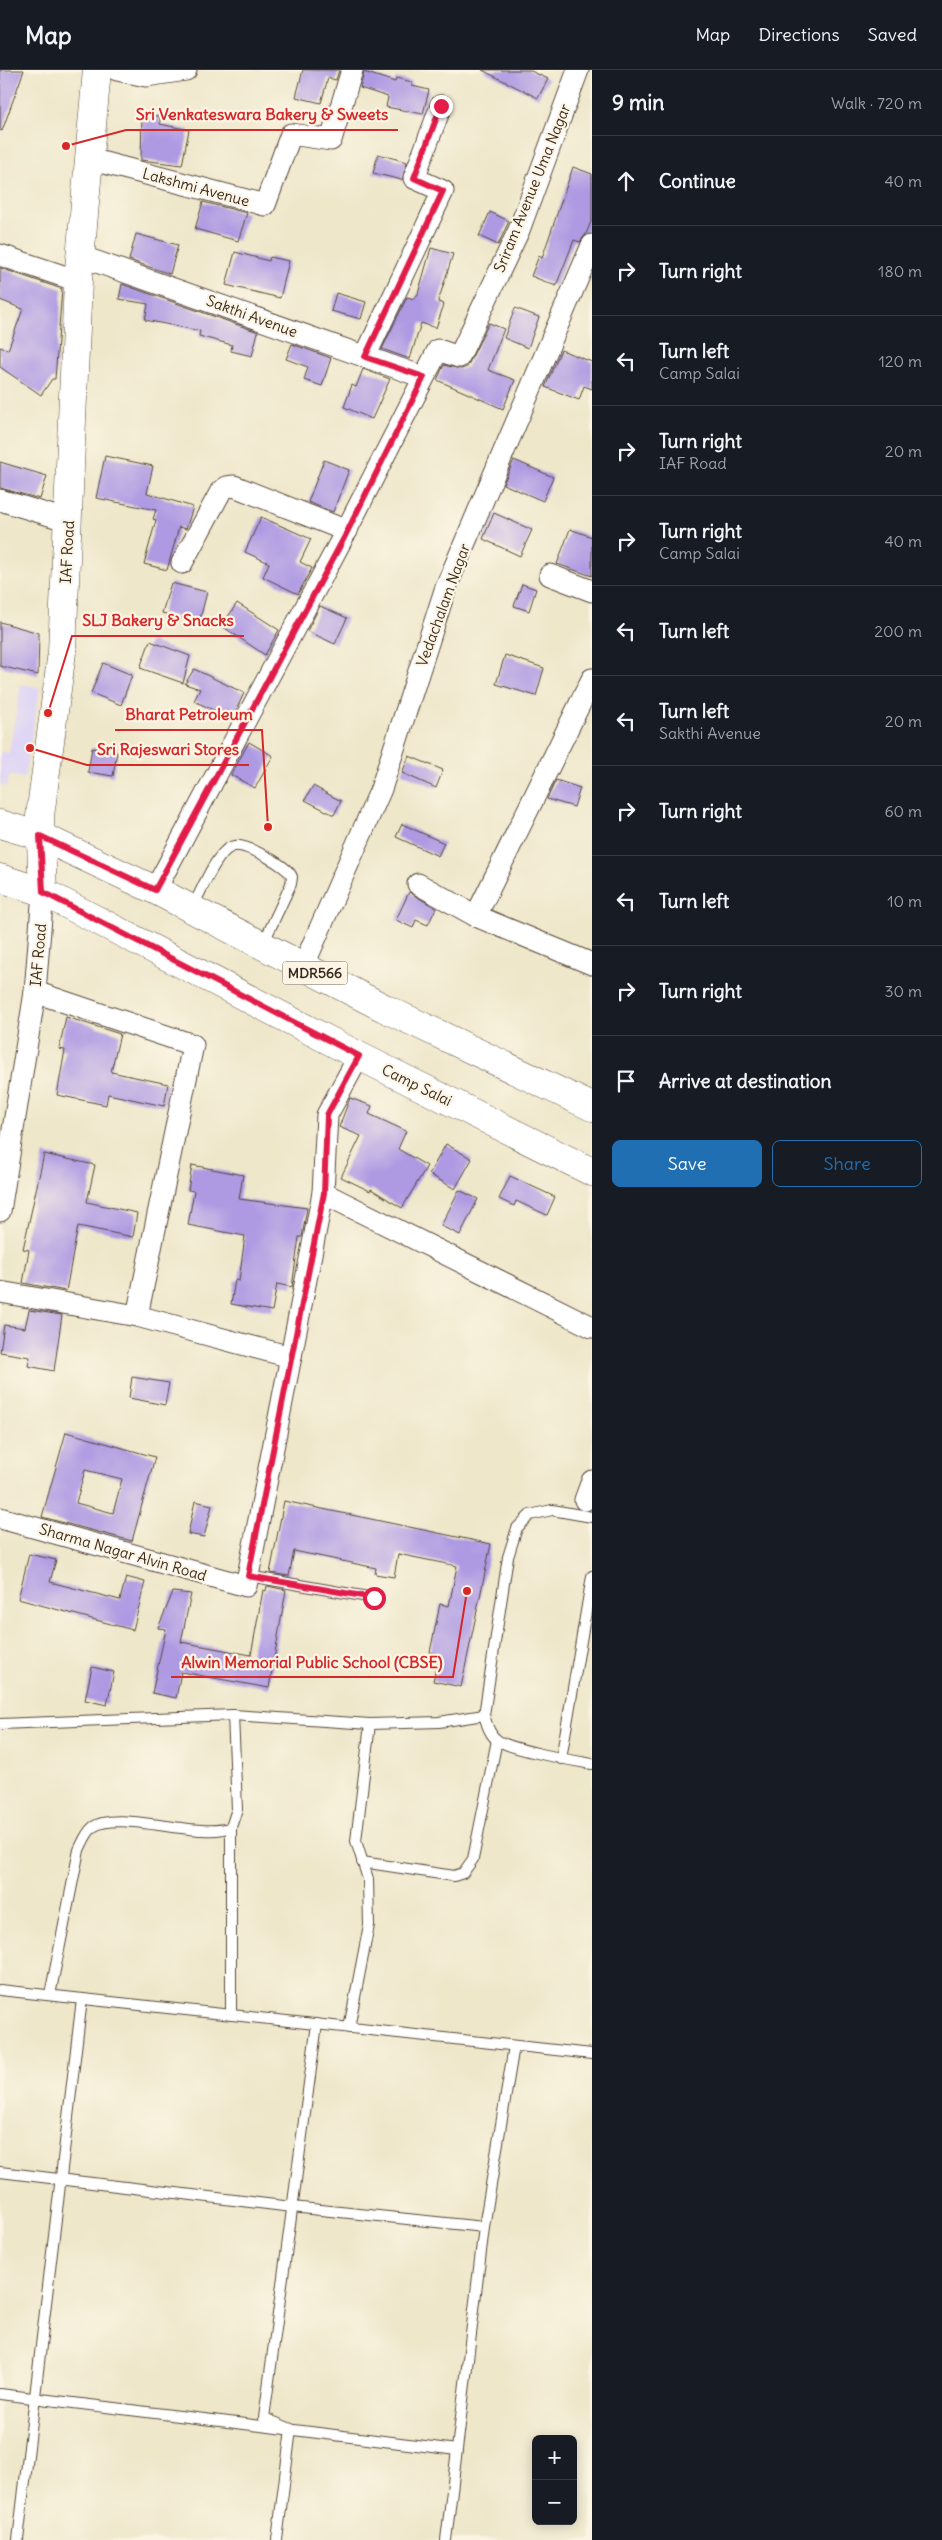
<!DOCTYPE html>
<html lang="en">
<head>
<meta charset="utf-8">
<style>
	body { margin:0; font-family:Delius,sans-serif; background:#242831; color:#f1f3f6 }
	.controls { position:absolute; right:15px; bottom:15px; display:grid; overflow:hidden; border-radius:8px; box-shadow:0 2px 12px #0003 }
	.controls button { width:45px; height:45px; display:grid; place-items:center; padding:0; border:0; border-bottom:1px solid #363941; background:#171b24; color:#f1f3f6; font:25px sans-serif }
	.stop { position:absolute; width:15px; height:15px; margin:-11px; border:4px solid #e11d48; border-radius:50%; background:#fff }
	.stop.end { background:#e11d48; border-color:#fff; box-shadow:0 1px 5px #0008 }
	.list { margin:0; padding:0; list-style:none }
	h2 { display:flex; justify-content:space-between; align-items:center; height:65px; margin:0; padding:0 20px; font-size:21px }
	h2 small { font-size:16px; font-weight:400; color:#9ea1a6 }
	.list li { display:grid; grid-template-columns:32px 1fr auto; gap:15px; align-items:center; box-sizing:border-box; height:90px; padding:0 20px; border-top:1px solid #363941 }
	.list b { display:block; font-size:19px; white-space:nowrap }
	.list p { margin:0; font-size:16px; white-space:nowrap; color:#9ea1a6 }
	.list em { font-size:16px; font-style:normal; color:#9ea1a6 }
	.actions { display:flex; gap:10px; padding:15px 20px }
	.actions a { flex:1; padding:11px 0; border:1px solid #1f6fb2; border-radius:8px; text-align:center; font-size:18px; color:#1f6fb2 }
	.actions .main { background:#1f6fb2; color:#fff }
	.icon { flex:none; width:28px; height:28px; fill:none; stroke:currentColor; stroke-width:2; stroke-linecap:round; stroke-linejoin:round }
	.map { position:relative; flex:none; width:592px; height:2470px; overflow:hidden }
	header { display:flex; align-items:center; gap:30px; box-sizing:border-box; height:70px; padding:0 25px; background:#171b24; border-bottom:1px solid #363941 }
	header strong { font-size:24px }
	nav { display:flex; gap:28px; margin-inline-start:auto; font-size:18px }
	main { display:flex }
	aside { flex:1; background:#171b24 }
	.map>svg:first-child { display:block }
	.built { fill:#dfd5f5 }
	.building { fill:#ad9ae3; fill-rule:evenodd }
	.lines { fill:none; stroke-linecap:round; stroke-linejoin:round }
	.lane-casing { stroke:#564638; stroke-width:12 }
	.street-casing { stroke:#564638; stroke-width:23 }
	.secondary-casing { stroke:#564638; stroke-width:29 }
	.primary-casing { stroke:#564638; stroke-width:29 }
	.lane { stroke:#fff; stroke-width:10 }
	.street { stroke:#fff; stroke-width:21 }
	.secondary { stroke:#fff; stroke-width:28 }
	.primary { stroke:#fff; stroke-width:28 }
	.route { stroke:#e11d48; stroke-width:6 }
	.labels { text-anchor:middle; dominant-baseline:central; stroke-width:4.5; stroke-linejoin:round; paint-order:stroke }
	.shield { fill:#fcf5e5; stroke:#75675a; stroke-width:1 }
	.shield-label { font-size:14px; font-weight:bold; fill:#3b2a1e }
	.street-label { font-size:15px; fill:#3b2a1e; stroke:#fcf5e5 }
	.leader { fill:none; stroke:#d62828; stroke-width:2 }
	.callout-dot { fill:#d62828; stroke:#fcf5e5; stroke-width:2 }
	.callout-label { font-size:16px; text-anchor:middle; font-weight:bold; fill:#d62828; stroke:#fcf5e5; stroke-width:4.5; stroke-linejoin:round; paint-order:stroke }
</style>
</head>
<body>
<header>
<strong>Map</strong>
<nav><a>Map</a><a>Directions</a><a>Saved</a></nav>
</header>
<main>
<div class="map">
<svg width="592" height="2470" viewBox="0 0 592 2470">
	<rect width="100%" height="100%" fill="#fcf5e5"/>
	<filter id="ink" filterUnits="userSpaceOnUse"><feTurbulence type="fractalNoise" baseFrequency=".02" numOctaves="2"/><feDisplacementMap in="SourceGraphic" scale="10" xChannelSelector="R" yChannelSelector="G"/><feConvolveMatrix kernelMatrix="1 2 1 2 8 2 1 2 1" color-interpolation-filters="sRGB"/></filter>
	<filter id="wash" filterUnits="userSpaceOnUse"><feTurbulence type="fractalNoise" baseFrequency=".0096" numOctaves="4" result="noise"/><feDisplacementMap in="SourceGraphic" scale="20" xChannelSelector="R" yChannelSelector="G"/><feGaussianBlur stdDeviation="1.12" result="paint"/><feColorMatrix in="noise" values="0 0 0 0 0 0 0 0 0 0 0 0 0 0 0 0 0 1.4 0 .05"/><feComposite in="paint" operator="in"/></filter>
	<g filter="url(#wash)">
		<rect width="100%" height="100%" fill="#eee7ca"/>
		<!-- built -->
		<path class="built" d="M21 614 40 618 24 708 9 705 7 716 0 715V682L9 683Z"/>
		<g id="blocks">
			<!-- building -->
			<g class="building">
				<path d="M0 0H24L2 61 0 60Z"/>
				<path d="M303 0H339L336 10 328 8 321 33 296 27Z"/>
				<path d="M482 0H529L548 9 538 28Z"/>
				<path d="M364 2 395 12 396 8 412 12V16L429 20 423 44 386 37 388 27 360 18Z"/>
				<path d="M142 45 160 46V54L189 60 182 95 141 90Z"/>
				<path d="M378 84 407 92 402 110 373 103Z"/>
				<path d="M573 97 592 104V149L586 164 580 172 574 170 556 216 531 206 539 186 542 188Z"/>
				<path d="M203 132 247 143 238 171 195 159Z"/>
				<path d="M490 142 509 151 498 175 479 166Z"/>
				<path d="M136 164 178 175 170 204 129 190Z"/>
				<path d="M431 178 453 184 438 232 444 234 436 258 421 253 410 289 382 279 407 227 414 229 418 224Z"/>
				<path d="M235 182 269 191 270 187 289 191 280 228 226 215Z"/>
				<path d="M0 198 62 219 55 309H52L41 325 0 297V277L8 280 23 239 0 230Z"/>
				<path d="M122 214 258 262 252 286 231 281 232 275 199 266 200 261 145 250 148 234 119 229Z"/>
				<path d="M336 223 366 232 361 249 331 241Z"/>
				<path d="M515 238 539 247 528 278 504 268Z"/>
				<path d="M489 253 504 259 488 300 515 310 503 339 437 310 444 295 461 299 467 297Z"/>
				<path d="M292 274 331 288 322 316 304 310 308 297 286 289Z"/>
				<path d="M561 280 592 292V319L584 316 579 330 545 317Z"/>
				<path d="M363 299 390 309 372 349 344 337 352 315 356 317Z"/>
				<path d="M105 386 153 396 147 423 193 437 186 459 179 457 167 500 144 494 156 450 153 449 156 440 96 428Z"/>
				<path d="M324 390 349 400 333 442 308 432Z"/>
				<path d="M514 390 553 407 543 431 503 414Z"/>
				<path d="M0 392 47 406 40 429 0 418Z"/>
				<path d="M494 443 532 460 520 486 483 469Z"/>
				<path d="M261 447 311 469 300 492 312 498 298 524 263 507 269 493 245 482Z"/>
				<path d="M570 459 592 467V506L557 494Z"/>
				<path d="M171 513 207 522 199 553 162 543Z"/>
				<path d="M522 514 536 519 529 541 514 536Z"/>
				<path d="M237 533 279 560 265 585 222 556Z"/>
				<path d="M320 536 347 548 335 574 307 561Z"/>
				<path d="M0 552 39 563 38 605 0 596Z"/>
				<path d="M150 571 190 586 183 613 140 598Z"/>
				<path d="M505 585 544 598 536 626 496 614Z"/>
				<path d="M103 593 132 605 121 635 91 623Z"/>
				<path d="M194 599 244 623 234 645 226 641 224 645 194 631 200 619 185 614Z"/>
				<path d="M249 672 273 686 255 718 231 705Z"/>
				<path d="M92 678 117 682 113 706 88 702Z"/>
				<path d="M409 686 443 700 436 718 402 703Z"/>
				<path d="M556 710 580 718 574 737 547 729Z"/>
				<path d="M313 716 341 731 334 745 305 730Z"/>
				<path d="M402 754 444 773 438 786 396 767Z"/>
				<path d="M409 822 436 838 428 855 416 850 413 858 396 850Z"/>
				<path d="M66 947 120 964 111 1002 168 1014 164 1036 108 1024 106 1035 57 1025 65 980 59 979Z"/>
				<path d="M350 1028 372 1036 369 1044 406 1061 398 1079 427 1096 402 1138 371 1119 370 1121 341 1107 361 1066 339 1057Z"/>
				<path d="M446 1074 472 1089 455 1119 429 1104Z"/>
				<path d="M44 1084 95 1095 87 1132 137 1143 133 1167 78 1156 66 1221 23 1213 29 1180 23 1179Z"/>
				<path d="M192 1095 243 1105 239 1129 307 1138 302 1167H299L292 1217 277 1214 272 1241 231 1234 235 1210 239 1211 245 1166 188 1155 194 1121 188 1120Z"/>
				<path d="M510 1106 555 1127 547 1145 516 1131 514 1136 499 1129Z"/>
				<path d="M459 1120 478 1129 460 1165 441 1156Z"/>
				<path d="M29 1240 62 1245 54 1301 28 1296 30 1287 0 1282 4 1255 25 1258Z"/>
				<path d="M132 1307 169 1313 165 1335 129 1328Z"/>
				<path d="M66 1362 155 1387 132 1471 42 1447ZM85 1400 122 1409 113 1443 76 1433Z"/>
				<path d="M195 1431 212 1435 204 1467 188 1464Z"/>
				<path d="M284 1431 491 1474 461 1617 433 1611 439 1584 430 1582 440 1534 449 1536 457 1496 398 1484 394 1507 375 1504 376 1498 294 1481 289 1506 270 1503Z"/>
				<path d="M29 1484 56 1490 50 1512 120 1530 126 1507 145 1512 133 1560 18 1529Z"/>
				<path d="M267 1516 286 1520 269 1618 181 1602 176 1628 152 1623 166 1559 158 1558 173 1522 191 1524 181 1572 251 1585 263 1520 266 1521Z"/>
				<path d="M92 1597 114 1602 107 1635 85 1630Z"/>
			</g>
		</g>
	</g>
	<g filter="url(#ink)">
		<use href="#blocks" fill-opacity="0" stroke="#564638" stroke-width="1"/>
		<g class="lines">
			<!-- lane casing -->
			<g class="lane-casing">
				<g id="lane">
					<path d="M192 839C200 823 212 793 225 781 227 779 232 776 235 776 246 774 289 796 292 807 292 809 291 812 291 814L263 874"/>
					<path d="M592 1447 552 1440 530 1445 517 1458 508 1487 484 1645C487 1654 489 1664 497 1670 509 1679 574 1691 592 1694"/>
					<path d="M248 1506 374 1528"/>
					<path d="M0 1654 233 1645 370 1654 439 1652 484 1645"/>
					<path d="M561 1689 592 1506"/>
					<path d="M231 1757V1945"/>
					<path d="M362 1792 454 1806 463 1803 473 1789 497 1670"/>
					<path d="M0 1920 592 1984"/>
					<path d="M50 1925 79 1780C83 1772 86 1763 93 1757 117 1739 201 1770 231 1757L237 1739 233 1645"/>
					<path d="M349 1958 369 1855 368 1809 356 1771 370 1654"/>
					<path d="M0 2102 292 2137 484 2157"/>
					<path d="M0 2324 457 2380"/>
					<path d="M18 2470 82 1929"/>
					<path d="M277 2470 291 2359 264 2348 317 1954"/>
					<path d="M446 2470 484 2157 514 1976"/>
				</g>
			</g>
			<!-- street casing -->
			<g class="street-casing">
				<g id="street">
					<path d="M117 0 146 6 186 0"/>
					<path d="M89 89 265 135 291 64 331 70 352 0"/>
					<path d="M0 185 78 211"/>
					<path d="M80 186 423 307"/>
					<path d="M365 287 443 121 414 108 441 36"/>
					<path d="M0 430 69 451"/>
					<path d="M182 493 221 421 227 417 234 416 347 461"/>
					<path d="M550 505 592 521"/>
					<path d="M592 609 476 846 592 894"/>
					<path d="M418 814 476 846"/>
					<path d="M155 820 343 467 438 280 459 287 519 160 578 0"/>
					<path d="M303 897 381 719 446 517 592 175"/>
					<path d="M35 922 193 975 137 1246"/>
					<path d="M323 1123 592 1257"/>
					<path d="M0 1141 35 922 43 822"/>
					<path d="M0 1222 137 1246 291 1287"/>
					<path d="M585 1430 592 1411"/>
					<path d="M0 1448 246 1516 323 1123 327 1045 359 986"/>
				</g>
			</g>
			<!-- secondary casing -->
			<g class="secondary-casing">
				<path id="secondary" d="M43 822 40 746 62 582 78 211 97 0"/>
			</g>
			<!-- primary casing -->
			<g class="primary-casing">
				<g id="primary">
					<path d="M0 754 40 766 155 820 384 938 592 1037"/>
					<path d="M0 808 43 822 359 986 592 1102"/>
				</g>
			</g>
			<!-- lane -->
			<use href="#lane" class="lane"/>
			<!-- street -->
			<use href="#street" class="street"/>
			<!-- secondary -->
			<use href="#secondary" class="secondary"/>
			<!-- primary -->
			<use href="#primary" class="primary"/>
		</g>
	</g>
	<g class="lines" filter="url(#ink)">
		<!-- route -->
		<path class="route" d="M374 1528 248 1506 324 1123 327 1045 359 986 43 822 40 766 155 820 344 468 424 307 365 287 443 121 414 108 441 36"/>
	</g>
	<g class="labels">
		<!-- shield labels -->
		<rect class="shield" x="282.5" y="891.5" width="65" height="23" rx="4"/>
		<g class="shield-label">
			<text x="315" y="903">MDR566</text>
		</g>
		<!-- street labels -->
		<g class="street-label">
			<text transform="translate(196 117) rotate(15)">Lakshmi Avenue</text>
			<text transform="translate(532 118) rotate(-68)">Sriram Avenue Uma Nagar</text>
			<text transform="translate(252 246) rotate(20)">Sakthi Avenue</text>
			<text transform="translate(67 482) rotate(-87)">IAF Road</text>
			<text transform="translate(443 535) rotate(-70)">Vedachalam Nagar</text>
			<text transform="translate(38 885) rotate(-85)">IAF Road</text>
			<text transform="translate(417 1015) rotate(26)">Camp Salai</text>
			<text transform="translate(123 1482) rotate(16)">Sharma Nagar Alvin Road</text>
		</g>
	</g>
	<!-- callouts -->
	<path class="leader" d="M66 76L126 60H398M48 643L72 566H244M268 757L262 660H115M30 678L87 695H249M467 1521L453 1607H171"/>
	<g class="callout-dot">
		<circle cx="66" cy="76" r="5"/>
		<circle cx="48" cy="643" r="5"/>
		<circle cx="268" cy="757" r="5"/>
		<circle cx="30" cy="678" r="5"/>
		<circle cx="467" cy="1521" r="5"/>
	</g>
	<g class="callout-label">
		<text x="262" y="50">Sri Venkateswara Bakery &amp; Sweets</text>
		<text x="158" y="556">SLJ Bakery &amp; Snacks</text>
		<text x="189" y="650">Bharat Petroleum</text>
		<text x="168" y="685">Sri Rajeswari Stores</text>
		<text x="312" y="1598">Alwin Memorial Public School (CBSE)</text>
	</g>
</svg>
<div class="controls">
<button>+</button>
<button>−</button>
</div>
<div class="stop" style="left:374px;top:1528px"></div>
<div class="stop end" style="left:441px;top:36px"></div>
</div>
<aside>
<h2>9 min<small>Walk · 720 m</small></h2>
<ul class="list">
<li><svg class="icon" aria-label="ahead" viewBox="0 0 24 24"><path d="M12 20V5M6 11l6-6 6 6"/></svg><div><b>Continue</b></div><em>40 m</em></li>
<li><svg class="icon" aria-label="right" viewBox="0 0 24 24"><path d="M7 20v-9h11M14 6l5 5-5 5"/></svg><div><b>Turn right</b></div><em>180 m</em></li>
<li><svg class="icon" aria-label="left" viewBox="0 0 24 24"><path d="M17 20v-9H6M10 6l-5 5 5 5"/></svg><div><b>Turn left</b><p>Camp Salai</p></div><em>120 m</em></li>
<li><svg class="icon" aria-label="right" viewBox="0 0 24 24"><path d="M7 20v-9h11M14 6l5 5-5 5"/></svg><div><b>Turn right</b><p>IAF Road</p></div><em>20 m</em></li>
<li><svg class="icon" aria-label="right" viewBox="0 0 24 24"><path d="M7 20v-9h11M14 6l5 5-5 5"/></svg><div><b>Turn right</b><p>Camp Salai</p></div><em>40 m</em></li>
<li><svg class="icon" aria-label="left" viewBox="0 0 24 24"><path d="M17 20v-9H6M10 6l-5 5 5 5"/></svg><div><b>Turn left</b></div><em>200 m</em></li>
<li><svg class="icon" aria-label="left" viewBox="0 0 24 24"><path d="M17 20v-9H6M10 6l-5 5 5 5"/></svg><div><b>Turn left</b><p>Sakthi Avenue</p></div><em>20 m</em></li>
<li><svg class="icon" aria-label="right" viewBox="0 0 24 24"><path d="M7 20v-9h11M14 6l5 5-5 5"/></svg><div><b>Turn right</b></div><em>60 m</em></li>
<li><svg class="icon" aria-label="left" viewBox="0 0 24 24"><path d="M17 20v-9H6M10 6l-5 5 5 5"/></svg><div><b>Turn left</b></div><em>10 m</em></li>
<li><svg class="icon" aria-label="right" viewBox="0 0 24 24"><path d="M7 20v-9h11M14 6l5 5-5 5"/></svg><div><b>Turn right</b></div><em>30 m</em></li>
<li><svg class="icon" aria-label="arrive" viewBox="0 0 24 24"><path d="M6 21V4h12l-3 4 3 4H6"/></svg><div><b>Arrive at destination</b></div></li>
</ul>
<div class="actions"><a class="main">Save</a><a>Share</a></div>
</aside>
</main>
</body>
</html>
